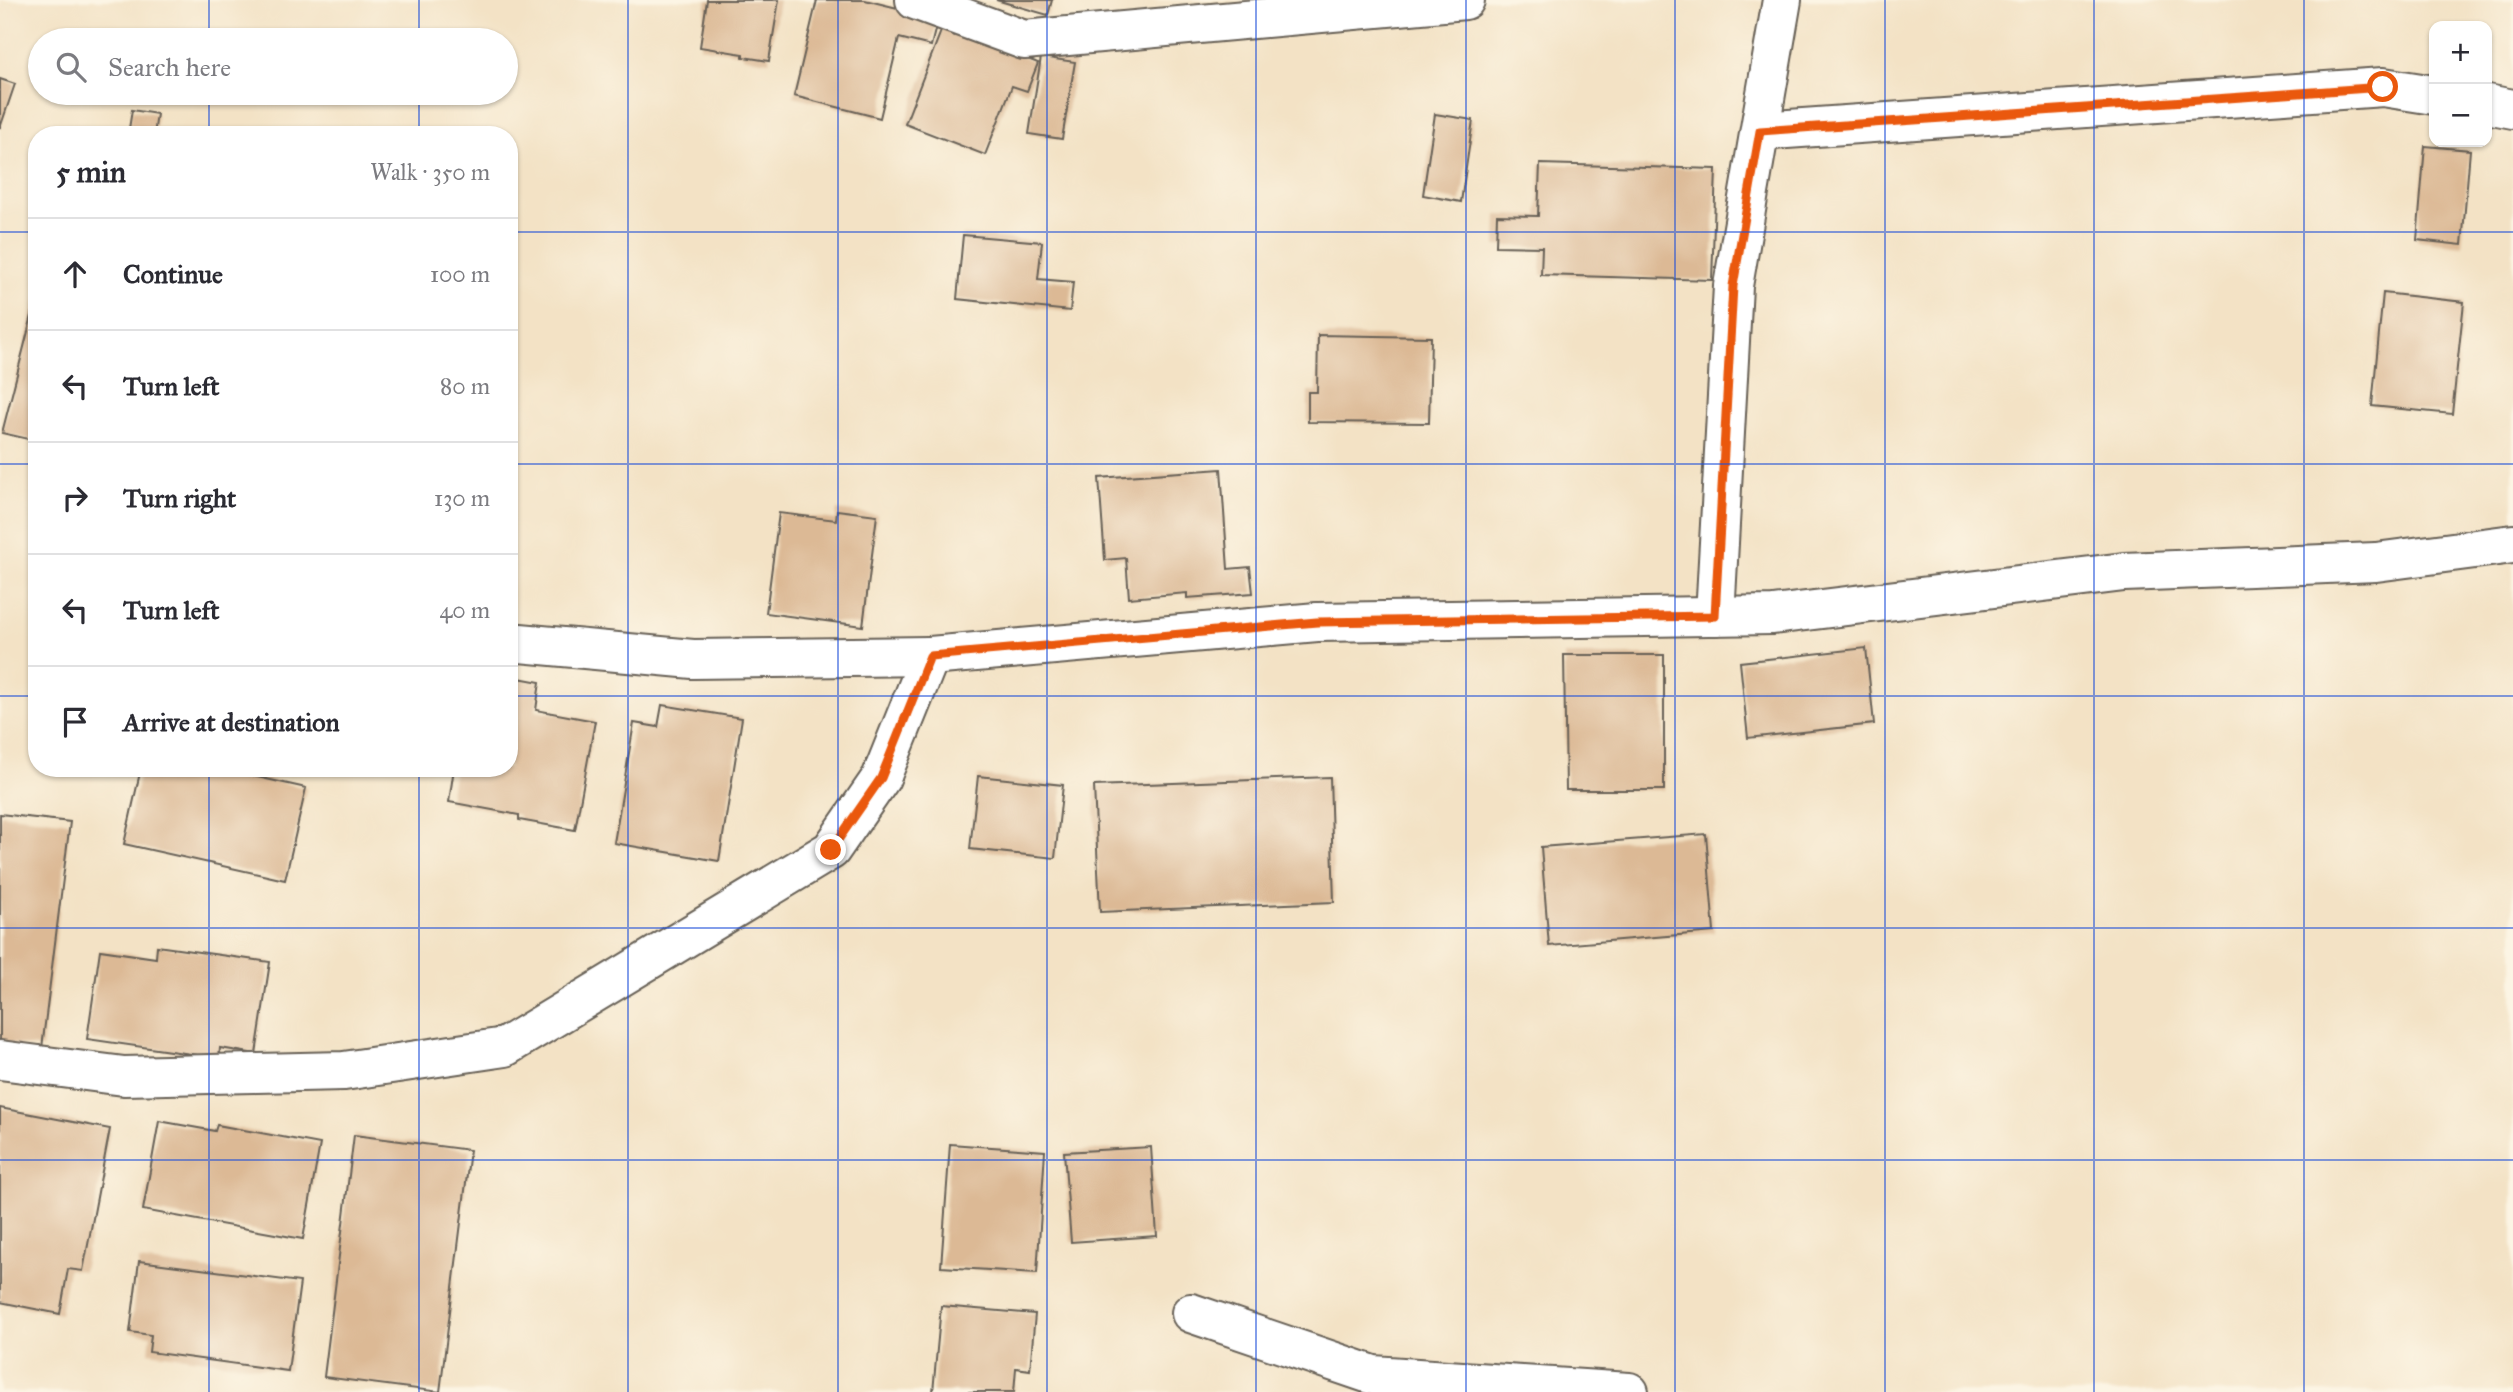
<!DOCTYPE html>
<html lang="en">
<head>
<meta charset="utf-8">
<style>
	body { margin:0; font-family:"IM FELL Great Primer",serif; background:#f2f2f3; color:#2b2b33 }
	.controls { position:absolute; right:21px; top:21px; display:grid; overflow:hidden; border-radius:14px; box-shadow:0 2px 5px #0004 }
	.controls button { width:63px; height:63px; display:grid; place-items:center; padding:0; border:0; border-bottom:2px solid #e1e1e2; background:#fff; color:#2b2b33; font:35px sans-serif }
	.stop { position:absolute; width:21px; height:21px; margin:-16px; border:5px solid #ea580c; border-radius:50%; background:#fff }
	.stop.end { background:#ea580c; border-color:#fff; box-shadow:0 2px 7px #0008 }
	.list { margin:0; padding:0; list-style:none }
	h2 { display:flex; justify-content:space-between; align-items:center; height:91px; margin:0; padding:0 28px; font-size:30px }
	h2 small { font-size:23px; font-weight:400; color:#7c7c81 }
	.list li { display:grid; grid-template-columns:46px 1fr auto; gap:21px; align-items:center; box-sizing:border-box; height:112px; padding:0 28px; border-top:2px solid #e1e1e2 }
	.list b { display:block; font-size:26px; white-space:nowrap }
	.list em { font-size:23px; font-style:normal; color:#7c7c81 }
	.icon { flex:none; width:38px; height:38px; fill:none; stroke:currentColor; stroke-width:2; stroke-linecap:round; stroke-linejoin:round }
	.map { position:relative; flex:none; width:2513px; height:1392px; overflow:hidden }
	.search { position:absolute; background:#fff; box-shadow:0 2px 5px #0004; left:28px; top:28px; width:490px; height:77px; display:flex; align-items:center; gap:18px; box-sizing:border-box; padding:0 24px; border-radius:38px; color:#7c7c81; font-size:26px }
	.panel { position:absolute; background:#fff; box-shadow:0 2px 5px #0004; left:28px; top:126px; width:490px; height:651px; border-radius:28px }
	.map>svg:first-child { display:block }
	.building { fill:#dcb995 }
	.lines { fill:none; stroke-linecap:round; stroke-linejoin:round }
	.street-casing { stroke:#676157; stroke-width:42 }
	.street { stroke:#fff; stroke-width:38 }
	.route { stroke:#ea580c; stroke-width:9 }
	.grid { fill:none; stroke:#1d4ed8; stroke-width:2; stroke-opacity:0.55 }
</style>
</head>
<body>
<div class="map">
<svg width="2513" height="1392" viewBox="0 0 2513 1392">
	<rect width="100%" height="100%" fill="#fcf5e5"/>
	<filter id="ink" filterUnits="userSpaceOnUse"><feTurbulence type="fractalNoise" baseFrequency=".0143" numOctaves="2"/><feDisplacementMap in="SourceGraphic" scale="14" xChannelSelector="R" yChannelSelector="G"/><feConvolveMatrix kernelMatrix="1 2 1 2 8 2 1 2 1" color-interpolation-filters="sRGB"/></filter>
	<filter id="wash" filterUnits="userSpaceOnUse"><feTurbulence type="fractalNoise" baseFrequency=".00686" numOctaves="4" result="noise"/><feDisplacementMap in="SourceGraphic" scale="28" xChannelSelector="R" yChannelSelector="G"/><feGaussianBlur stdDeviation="1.57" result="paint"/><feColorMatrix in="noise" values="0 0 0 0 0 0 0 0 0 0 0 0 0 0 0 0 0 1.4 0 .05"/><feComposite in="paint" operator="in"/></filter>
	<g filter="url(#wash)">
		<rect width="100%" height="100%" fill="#f3e2c5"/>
		<g id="blocks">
			<!-- building -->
			<g class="building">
				<path d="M707 0H779L769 61 743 57V54L700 47Z"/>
				<path d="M817 0H865L938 18 931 46 899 38 880 118 794 96Z"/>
				<path d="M996 0H1052L1048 15Z"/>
				<path d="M943 26 1038 63 1027 91 1012 86 985 155 905 124Z"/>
				<path d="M1041 57 1075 62 1062 139 1029 134Z"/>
				<path d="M0 79 15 84 0 128Z"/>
				<path d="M132 110 157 114 154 135H128Z"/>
				<path d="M1435 114 1473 120 1461 202 1423 195Z"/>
				<path d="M2425 146 2470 150 2462 245 2417 240Z"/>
				<path d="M1540 164 1716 169 1712 280 1541 275 1542 247 1496 246 1497 215 1538 216Z"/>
				<path d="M963 235 1042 242 1038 279 1073 282 1070 311 957 299Z"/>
				<path d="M2383 293 2464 302 2452 414 2372 406Z"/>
				<path d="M36 300 37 301V441L2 433Z"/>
				<path d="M1318 335 1431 337 1429 423 1308 422V392H1317Z"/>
				<path d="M1221 469 1228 569 1250 567 1253 593 1187 598V593L1129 598 1126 558 1105 560 1099 478Z"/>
				<path d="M837 510 877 515 863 626 766 613 779 513 836 520Z"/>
				<path d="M1866 648 1874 724 1748 738 1740 662Z"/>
				<path d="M1564 655H1664V790H1566Z"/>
				<path d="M513 677 540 682 536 710 595 721 575 830 519 820V815L449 802 454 768H509V700Z"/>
				<path d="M662 705 742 718 719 861 614 843 634 723 658 727Z"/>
				<path d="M141 768H218L306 788 285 880 124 844Z"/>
				<path d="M978 776 1063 785 1055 858 970 849Z"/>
				<path d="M1330 777 1334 902 1100 912 1094 786Z"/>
				<path d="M0 814 70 822 42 1048 0 1042Z"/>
				<path d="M1706 834 1714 932 1549 946 1541 847Z"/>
				<path d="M157 946 270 962 256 1054 220 1048 219 1058 87 1039 100 950 156 958Z"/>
				<path d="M0 1108 110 1129 83 1271 68 1269 60 1314 0 1302Z"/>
				<path d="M159 1121 215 1131 217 1125 320 1144 303 1239 143 1210Z"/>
				<path d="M354 1135 470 1150 440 1392 324 1377Z"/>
				<path d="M950 1144 1045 1151 1037 1273 941 1267Z"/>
				<path d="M1151 1147 1157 1236 1071 1242 1064 1152Z"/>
				<path d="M139 1261 300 1282 288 1371 149 1352 151 1335 130 1332Z"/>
				<path d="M941 1306 1035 1314 1030 1370 1016 1368 1014 1392H933Z"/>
			</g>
		</g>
	</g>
	<g filter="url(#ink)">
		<use href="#blocks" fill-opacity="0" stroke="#676157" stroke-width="2"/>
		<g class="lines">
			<!-- street casing -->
			<g class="street-casing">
				<g id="street">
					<path d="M915 0 1024 40 1465 0"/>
					<path d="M2487 104 2513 109"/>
					<path d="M1760 131 2383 87 2434 95"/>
					<path d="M1715 616 1733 286 1782 0"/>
					<path d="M509 642 693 659 930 656"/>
					<path d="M0 1060 124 1076 344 1071 505 1047 831 850 881 778 930 656 1317 622 1773 615 2124 572 2376 562 2513 544"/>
					<path d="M1191 1313 1373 1375 1629 1392"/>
				</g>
			</g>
			<!-- street -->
			<use href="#street" class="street"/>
		</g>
	</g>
	<g class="lines" filter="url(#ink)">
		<!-- route -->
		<path class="route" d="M831 850 881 778 930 656 1317 622 1715 616 1733 286 1760 131 2383 87"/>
	</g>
	<!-- grid -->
	<path class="grid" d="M209 0V40M419 0V40M628 0V1392M838 0V1392M1047 0V1392M1256 0V1392M1466 0V1392M1675 0V1392M1885 0V1392M2094 0V1392M2304 0V1392M209 93V135M419 93V135M0 232H37M509 232H2513M0 464H37M509 464H2513M0 696H37M509 696H2513M209 768V1392M419 768V1392M0 928H2513M0 1160H2513"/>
</svg>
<div class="controls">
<button>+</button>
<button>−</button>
</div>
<div class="stop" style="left:2383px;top:87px"></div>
<div class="stop end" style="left:831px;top:850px"></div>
<div class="search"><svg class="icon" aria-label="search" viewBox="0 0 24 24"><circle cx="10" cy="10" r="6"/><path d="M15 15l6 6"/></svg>Search here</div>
<section class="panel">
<h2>5 min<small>Walk · 350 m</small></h2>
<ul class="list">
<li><svg class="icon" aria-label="ahead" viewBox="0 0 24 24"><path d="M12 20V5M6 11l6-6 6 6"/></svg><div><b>Continue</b></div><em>100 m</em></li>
<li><svg class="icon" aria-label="left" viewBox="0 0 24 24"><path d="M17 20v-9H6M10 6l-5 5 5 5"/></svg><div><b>Turn left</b></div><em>80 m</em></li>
<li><svg class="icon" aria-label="right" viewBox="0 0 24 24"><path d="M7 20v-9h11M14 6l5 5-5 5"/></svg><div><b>Turn right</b></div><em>130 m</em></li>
<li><svg class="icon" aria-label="left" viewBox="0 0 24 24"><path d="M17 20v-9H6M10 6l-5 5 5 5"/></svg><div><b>Turn left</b></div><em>40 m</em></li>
<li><svg class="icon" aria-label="arrive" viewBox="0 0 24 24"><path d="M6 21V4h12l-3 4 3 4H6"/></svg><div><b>Arrive at destination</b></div></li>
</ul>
</section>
</div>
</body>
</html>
